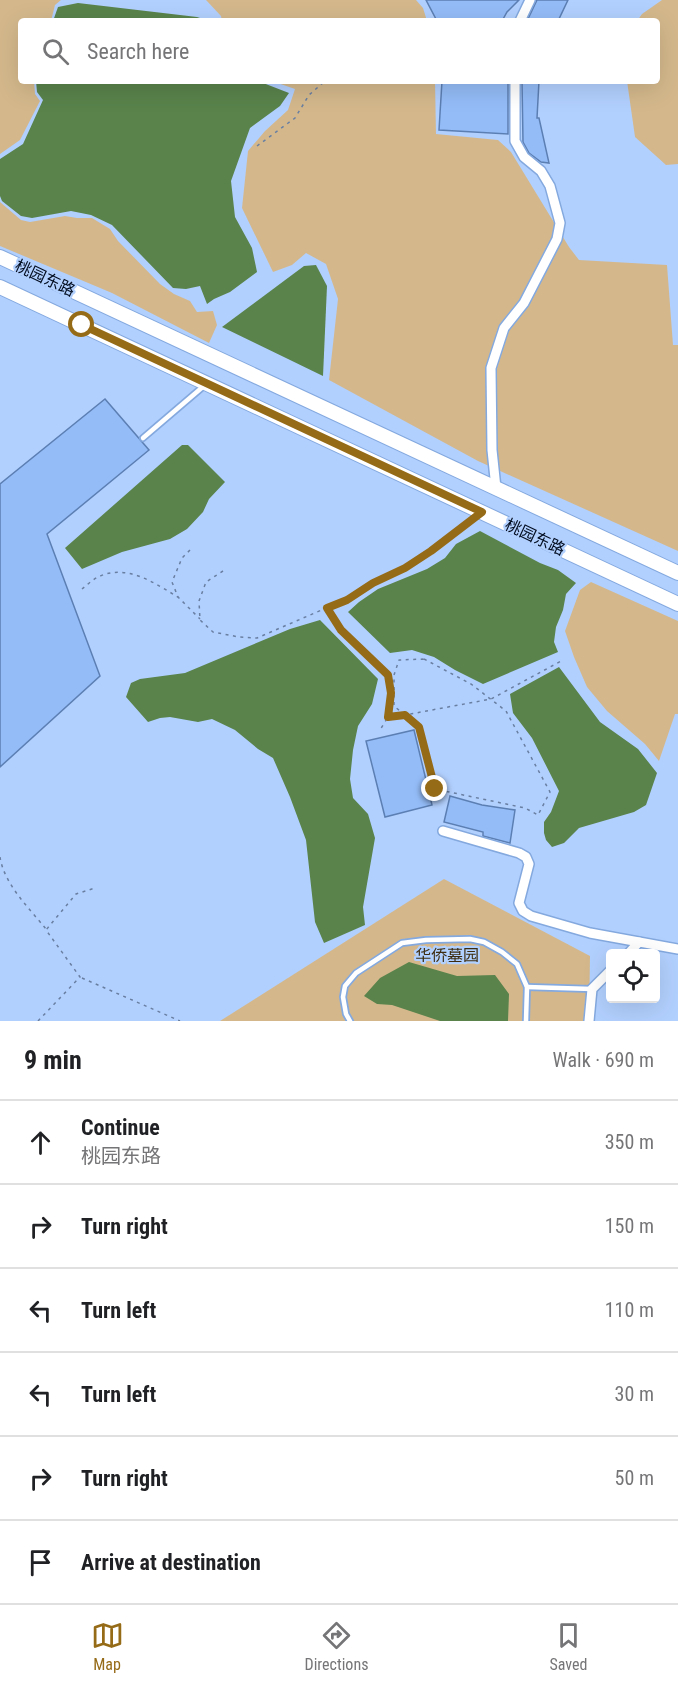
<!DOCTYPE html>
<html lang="en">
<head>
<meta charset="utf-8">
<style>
	body { margin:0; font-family:"Roboto Condensed","Noto Sans SC",sans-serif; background:#f2f2f2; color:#202124 }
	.controls { position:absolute; right:18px; bottom:18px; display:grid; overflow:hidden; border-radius:6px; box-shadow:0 6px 24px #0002 }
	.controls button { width:54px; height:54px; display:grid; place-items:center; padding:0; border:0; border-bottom:2px solid #e0e0e0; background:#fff; color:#202124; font:30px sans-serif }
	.stop { position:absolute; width:18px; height:18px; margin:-14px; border:4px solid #966b17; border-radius:50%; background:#fff }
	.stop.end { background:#966b17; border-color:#fff; box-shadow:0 2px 6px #0008 }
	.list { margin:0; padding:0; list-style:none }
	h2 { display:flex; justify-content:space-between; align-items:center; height:78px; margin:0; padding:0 24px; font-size:26px }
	h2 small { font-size:20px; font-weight:400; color:#757577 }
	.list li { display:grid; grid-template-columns:39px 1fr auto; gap:18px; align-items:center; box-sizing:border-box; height:84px; padding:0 24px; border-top:2px solid #e0e0e0 }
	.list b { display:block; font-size:22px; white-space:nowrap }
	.list p { margin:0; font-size:20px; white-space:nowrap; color:#757577 }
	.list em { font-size:20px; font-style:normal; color:#757577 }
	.icon { flex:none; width:33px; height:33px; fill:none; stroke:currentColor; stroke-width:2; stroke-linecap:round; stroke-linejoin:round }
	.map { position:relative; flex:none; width:678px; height:1021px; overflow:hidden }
	.search { position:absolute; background:#fff; box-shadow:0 6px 24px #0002; left:18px; right:18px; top:18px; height:66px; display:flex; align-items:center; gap:15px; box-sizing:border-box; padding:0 21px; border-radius:6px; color:#757577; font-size:22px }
	.sheet { height:582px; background:#fff }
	nav { display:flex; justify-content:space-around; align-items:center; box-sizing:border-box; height:84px; border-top:2px solid #e0e0e0; background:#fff; font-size:16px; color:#757577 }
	nav a { display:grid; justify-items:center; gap:3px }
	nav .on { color:#966b17 }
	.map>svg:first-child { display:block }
	.green { fill:#d4b88c }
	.water { fill:#59834b }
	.building { fill:#94bcf7; stroke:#5c7fb3; stroke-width:1.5 }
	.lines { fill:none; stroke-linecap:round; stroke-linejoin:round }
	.lane-casing { stroke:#84a9df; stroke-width:8 }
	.street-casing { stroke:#84a9df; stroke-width:12 }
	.secondary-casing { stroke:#84a9df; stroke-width:16 }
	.path { stroke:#697fa2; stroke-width:1.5; stroke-dasharray:3 4.5; stroke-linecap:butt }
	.lane { stroke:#fff; stroke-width:4.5 }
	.street { stroke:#fff; stroke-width:9 }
	.secondary { stroke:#fff; stroke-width:14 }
	.route { stroke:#966b17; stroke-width:8 }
	.labels { text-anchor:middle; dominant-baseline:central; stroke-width:4.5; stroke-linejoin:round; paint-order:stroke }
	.street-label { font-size:16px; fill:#020c1f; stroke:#b2d0fe }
	.park-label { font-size:16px; fill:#3d2c0f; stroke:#b2d0fe }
</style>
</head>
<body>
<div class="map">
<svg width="678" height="1021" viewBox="0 0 678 1021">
	<rect width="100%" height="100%" fill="#b2d0fe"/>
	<!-- green -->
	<g class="green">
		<path d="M0 0H61L55 5 51 21H21V81H34L35 94 40 101 20 140 0 154Z"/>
		<path d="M206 0H416L423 8 427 21H222L221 16Z"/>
		<path d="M662 0H678V164L666 165 635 137 627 81H657V21H637L642 14Z"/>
		<path d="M272 81H435L436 134 498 140 511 152 569 247 579 260 667 265 673 345H678V551L478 461 329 380 338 299 326 264 306 253 292 265 273 272 242 208 248 151 265 131 288 110 295 89Z"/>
		<path d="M0 202 21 220 30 222 65 216 77 218H92L110 229 118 241 160 284 174 294 190 301 197 312 213 311 217 325 209 343 112 293 0 246Z"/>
		<path d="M591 582 678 621V714H675L659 761 645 744 607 711 587 687 574 657 565 631 580 590Z"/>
		<path d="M444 879 590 956 589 1021H220Z"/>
	</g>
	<!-- water -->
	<g class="water">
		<path d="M78 3 197 17 209 21H53L58 7Z"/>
		<path d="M36 81H258L289 93 280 106 250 128 231 181 235 217 252 248 257 272 230 292 214 299 207 304 200 286 186 289 173 288 112 225 91 215 71 211 32 218 21 216 2 201 0 196V159L23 144 43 100 37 92Z"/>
		<path d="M316 265 327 286 323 376 222 327 304 266Z"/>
		<path d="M182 445H188L225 482 209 499 203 512 187 529 170 539 122 552 82 569 65 548Z"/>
		<path d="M480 531 540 563 558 570 576 583 566 594 563 610 556 627 554 642 558 652 483 684 455 670 434 657 412 650 390 653 348 612 359 602 378 589 427 569 445 558 456 544Z"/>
		<path d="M320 620 378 679 372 704 358 726 353 750 350 779 353 798 368 814 375 838 363 907 365 925 324 943 315 922 306 840 290 797 273 758 258 749 235 730 212 719 198 722 170 717 160 718 148 722 126 697 131 683 140 679 185 673 290 629Z"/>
		<path d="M559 667 600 722 638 749 657 773 646 805 634 812 579 828 564 843 552 847 546 840 544 833V822L551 812 559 791 532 738 513 713 510 694Z"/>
		<path d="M409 962 457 976 495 975 509 994 508 1021H440L392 1005 377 1004 364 996 380 978Z"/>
	</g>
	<!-- building -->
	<g class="building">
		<path d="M426 0H519L507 12 502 21H437Z"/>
		<path d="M537 0H568L558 21H527Z"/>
		<path d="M442 81H508V134L439 130Z"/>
		<path d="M522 81H539L537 118H539L549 163 541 162 529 153 523 142Z"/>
		<path d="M105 399 149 450 47 534 100 676 0 767V484Z"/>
		<path d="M414 730 432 805 385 817 366 741Z"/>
		<path d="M450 796 482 805 515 810 510 843 483 836V832L444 822Z"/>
	</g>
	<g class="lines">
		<!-- lane casing -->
		<g class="lane-casing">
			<g id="lane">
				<path d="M143 438 205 385"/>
				<path d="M527 987 592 989"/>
				<path d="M350 1021 346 1014 343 997 345 986 356 973 402 943 426 940 470 939 484 942 502 952 517 964 527 987 526 1021"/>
			</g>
		</g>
		<!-- street casing -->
		<g class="street-casing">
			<g id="street">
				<path d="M520 21 530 0"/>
				<path d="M496 488 492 450 491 368 504 328 524 303 557 239 560 223 550 186 541 171 524 157 515 141V81"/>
				<path d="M443 831 519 853 526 857 529 864 519 903 523 911 531 916 590 933 678 949"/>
				<path d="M628 954 639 942"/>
				<path d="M589 1021 592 989 610 971"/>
			</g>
		</g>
		<!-- secondary casing -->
		<g class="secondary-casing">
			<g id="secondary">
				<path d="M0 257 678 573"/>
				<path d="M0 287 678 604"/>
			</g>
		</g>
		<!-- path -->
		<g class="path">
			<path d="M310 19 323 21"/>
			<path d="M257 146 295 118 309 95 325 81"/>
			<path d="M190 550 182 558 172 582 178 597 200 619"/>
			<path d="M223 571 206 582 199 601 200 620 213 632 239 637 257 638 347 599 373 583 405 568 431 551 472 520"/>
			<path d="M82 589C87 585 92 580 98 577 127 563 154 583 178 597"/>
			<path d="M327 609 341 630 388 675 391 693 388 717 380 730"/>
			<path d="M424 659 471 684 506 711 550 792 538 815 525 808 435 789 419 727 394 706V675L399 660Z"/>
			<path d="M388 717 405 715 491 699 563 660"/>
			<path d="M0 857C4 884 29 908 46 929"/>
			<path d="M82 978 180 1021"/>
			<path d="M38 1021 80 977 46 930 76 894 95 888"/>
		</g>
		<!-- lane -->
		<use href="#lane" class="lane"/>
		<!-- street -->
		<use href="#street" class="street"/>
		<!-- secondary -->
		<use href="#secondary" class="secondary"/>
	</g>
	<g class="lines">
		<!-- route -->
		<path class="route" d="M82 325 482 512 431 551 405 568 373 583 347 600 327 608 341 630 388 675 391 693 388 717 405 715 419 727 435 789"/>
	</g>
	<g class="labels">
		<!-- street labels -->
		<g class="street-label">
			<text transform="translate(45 278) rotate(25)">桃园东路</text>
			<text transform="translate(535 537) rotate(25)">桃园东路</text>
		</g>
		<!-- park labels -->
		<g class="park-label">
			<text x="447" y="955">华侨墓园</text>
		</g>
	</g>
</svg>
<div class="controls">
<button><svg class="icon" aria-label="locate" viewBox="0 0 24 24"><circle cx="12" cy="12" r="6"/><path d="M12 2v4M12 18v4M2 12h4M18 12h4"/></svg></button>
</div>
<div class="stop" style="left:82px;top:325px"></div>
<div class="stop end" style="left:435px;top:789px"></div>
<div class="search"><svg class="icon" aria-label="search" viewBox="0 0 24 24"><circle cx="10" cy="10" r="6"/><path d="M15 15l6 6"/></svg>Search here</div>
</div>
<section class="sheet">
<h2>9 min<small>Walk · 690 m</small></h2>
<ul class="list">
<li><svg class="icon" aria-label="ahead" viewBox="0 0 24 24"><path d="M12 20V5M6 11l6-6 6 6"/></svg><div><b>Continue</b><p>桃园东路</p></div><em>350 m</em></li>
<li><svg class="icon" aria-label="right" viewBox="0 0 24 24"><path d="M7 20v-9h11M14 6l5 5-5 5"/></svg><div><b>Turn right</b></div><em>150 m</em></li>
<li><svg class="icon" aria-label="left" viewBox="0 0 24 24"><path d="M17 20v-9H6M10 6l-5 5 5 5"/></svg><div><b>Turn left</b></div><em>110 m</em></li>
<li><svg class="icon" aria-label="left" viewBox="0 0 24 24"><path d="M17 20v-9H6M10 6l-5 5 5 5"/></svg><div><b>Turn left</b></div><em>30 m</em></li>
<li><svg class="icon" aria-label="right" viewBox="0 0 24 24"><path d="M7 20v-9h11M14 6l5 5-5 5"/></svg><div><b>Turn right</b></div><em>50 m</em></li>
<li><svg class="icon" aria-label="arrive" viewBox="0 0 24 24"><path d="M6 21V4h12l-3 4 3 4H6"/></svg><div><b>Arrive at destination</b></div></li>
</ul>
</section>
<nav>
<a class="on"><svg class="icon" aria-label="map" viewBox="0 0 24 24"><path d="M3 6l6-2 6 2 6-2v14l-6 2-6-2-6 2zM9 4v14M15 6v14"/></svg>Map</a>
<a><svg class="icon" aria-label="directions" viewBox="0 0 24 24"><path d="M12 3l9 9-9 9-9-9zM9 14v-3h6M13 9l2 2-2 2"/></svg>Directions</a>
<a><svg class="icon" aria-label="saved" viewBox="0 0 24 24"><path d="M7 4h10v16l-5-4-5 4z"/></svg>Saved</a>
</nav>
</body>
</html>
